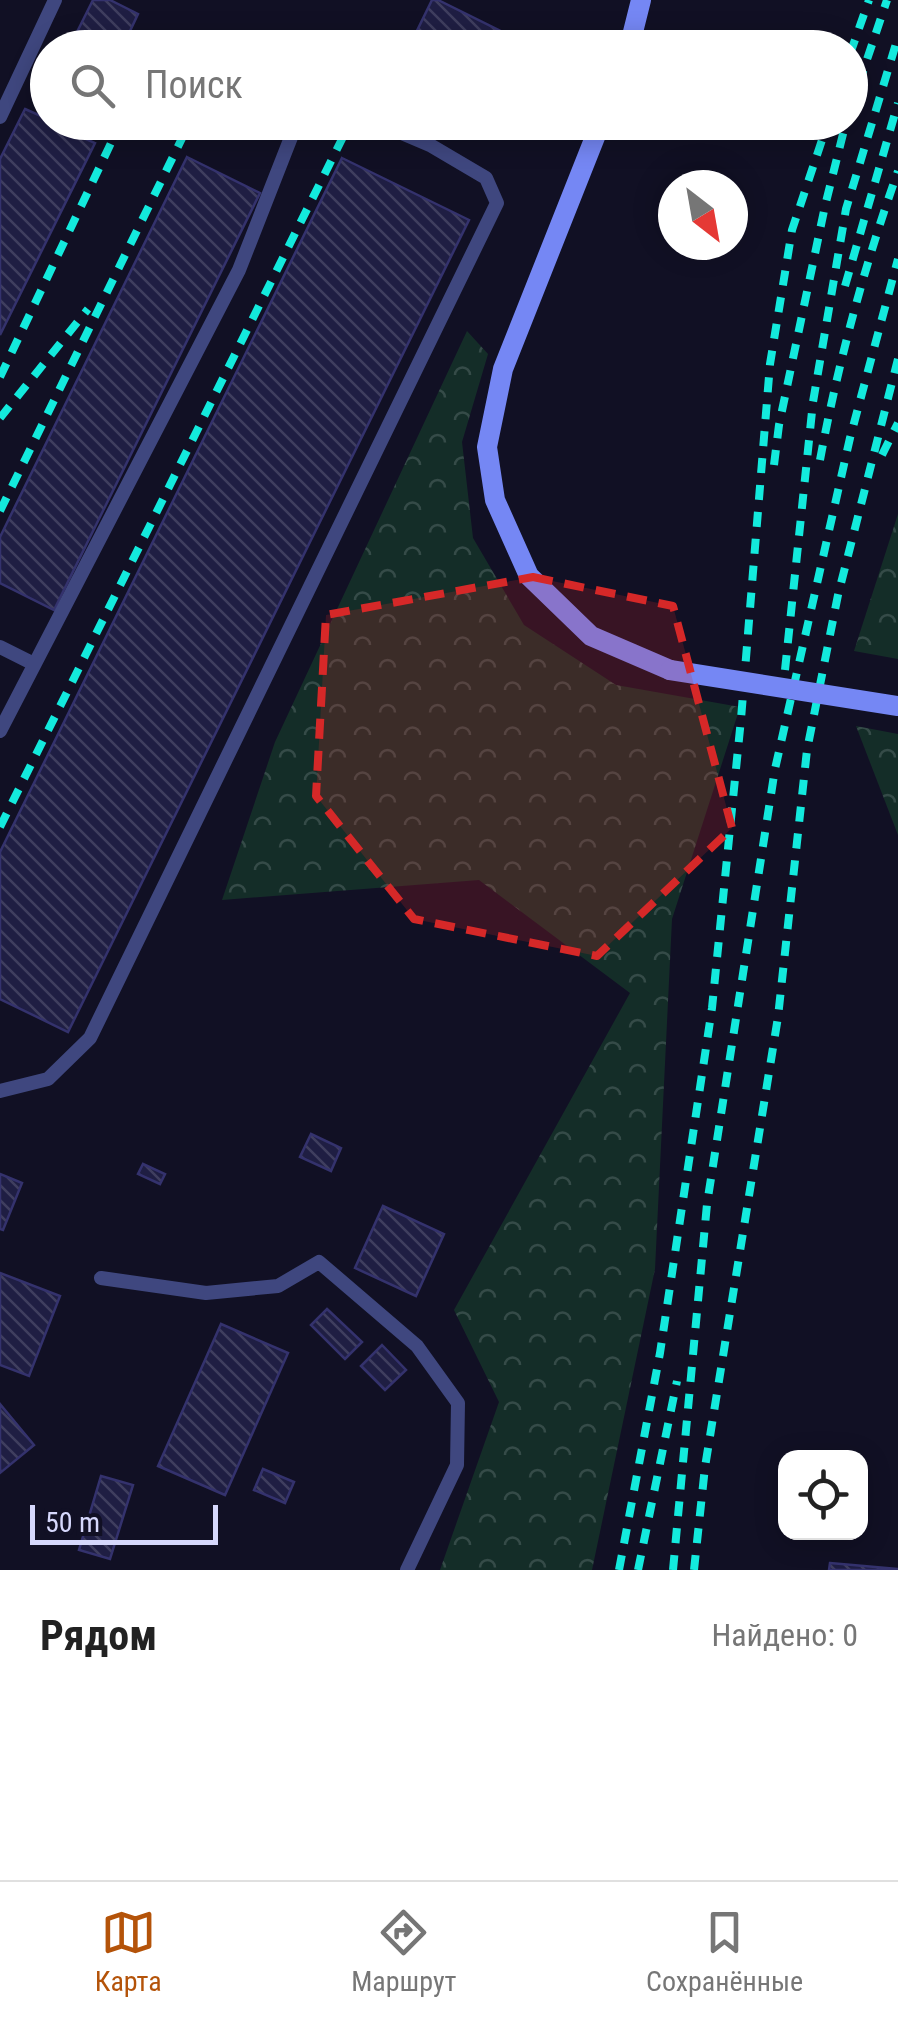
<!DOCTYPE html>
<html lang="ru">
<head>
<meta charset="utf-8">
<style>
	body { margin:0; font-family:"Roboto Condensed",sans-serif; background:#f2f2f2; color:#222 }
	.controls { position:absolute; right:30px; bottom:30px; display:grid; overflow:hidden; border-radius:20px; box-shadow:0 5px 25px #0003 }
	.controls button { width:90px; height:90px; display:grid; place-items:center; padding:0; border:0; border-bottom:2px solid #e0e0e0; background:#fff; color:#222; font:50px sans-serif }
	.compass { position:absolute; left:658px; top:170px; width:90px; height:90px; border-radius:50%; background:#fff; box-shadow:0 5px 25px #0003; rotate:149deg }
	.scale { position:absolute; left:30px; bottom:25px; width:188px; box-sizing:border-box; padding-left:10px; border:5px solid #d6d8fc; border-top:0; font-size:28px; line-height:35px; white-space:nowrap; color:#d6d8fc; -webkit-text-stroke:8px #111024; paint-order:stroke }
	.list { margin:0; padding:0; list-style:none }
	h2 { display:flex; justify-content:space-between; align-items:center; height:130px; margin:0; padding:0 40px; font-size:42px }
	h2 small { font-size:32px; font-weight:400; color:#767676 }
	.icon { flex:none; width:55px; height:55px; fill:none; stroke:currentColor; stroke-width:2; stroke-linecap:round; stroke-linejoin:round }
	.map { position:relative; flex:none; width:898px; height:1570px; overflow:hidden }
	.search { position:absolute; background:#fff; box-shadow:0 5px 25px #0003; left:30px; right:30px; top:30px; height:110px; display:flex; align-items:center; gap:25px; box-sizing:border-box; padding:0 35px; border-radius:55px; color:#767676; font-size:38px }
	.sheet { height:310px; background:#fff }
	nav { display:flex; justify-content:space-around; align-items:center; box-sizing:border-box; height:140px; border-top:2px solid #e0e0e0; background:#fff; font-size:28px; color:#767676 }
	nav a { display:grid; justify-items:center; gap:5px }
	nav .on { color:#b45309 }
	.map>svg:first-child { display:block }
	.forest { fill:url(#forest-crowns) }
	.building { fill:url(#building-back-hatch); stroke:#34326d; stroke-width:2.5 }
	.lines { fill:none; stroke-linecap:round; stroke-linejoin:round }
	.service { stroke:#3f477f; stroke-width:14 }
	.secondary { stroke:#7587f4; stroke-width:20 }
	.rail { stroke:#13eadd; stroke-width:8; stroke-dasharray:15 12; stroke-linecap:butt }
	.secondary-bridge { stroke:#7587f4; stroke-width:20 }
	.marked { fill:#d62828; fill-opacity:0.2; stroke:#d62828; stroke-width:8; stroke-dasharray:20 12; stroke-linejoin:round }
</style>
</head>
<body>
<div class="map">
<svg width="898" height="1570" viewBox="0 0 898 1570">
	<defs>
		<pattern id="forest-crowns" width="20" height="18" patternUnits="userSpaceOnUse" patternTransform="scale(2.5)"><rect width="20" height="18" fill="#142d28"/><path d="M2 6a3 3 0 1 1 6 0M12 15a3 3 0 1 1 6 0" fill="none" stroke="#354b48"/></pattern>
		<pattern id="building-back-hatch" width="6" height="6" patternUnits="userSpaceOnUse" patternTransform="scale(2.5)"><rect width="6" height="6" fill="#1f1e43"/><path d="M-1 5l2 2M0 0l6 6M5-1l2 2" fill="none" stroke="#3f3e5f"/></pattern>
	</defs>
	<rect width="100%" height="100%" fill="#111024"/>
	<!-- forest -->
	<g class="forest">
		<path d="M467 331 488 354 462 442 473 538 524 625 616 685 740 707 672 919 655 1269 592 1570H440L499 1402 454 1310 630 993 479 880 222 900 275 742Z"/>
		<path d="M898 514V659L854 651Z"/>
		<path d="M856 726 898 734V835Z"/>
	</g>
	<!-- building -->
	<g class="building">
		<path d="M93 0H110L138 14 122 48 70 46Z"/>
		<path d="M432 0H438L517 39 513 48H426L412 41Z"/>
		<path d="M25 109 48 119V122L95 143 0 335V159Z"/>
		<path d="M187 157 260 193 54 610 0 583V537Z"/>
		<path d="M342 158 469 220 68 1032 0 999V852Z"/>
		<path d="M311 1134 341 1148 331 1171 300 1157Z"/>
		<path d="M143 1164 165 1174 160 1184 138 1174Z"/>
		<path d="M0 1174 22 1183 3 1230 0 1229Z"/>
		<path d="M383 1206 444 1234 416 1296 355 1268Z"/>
		<path d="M0 1273 60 1296 29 1376 0 1365Z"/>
		<path d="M327 1309 362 1342 345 1359 311 1325Z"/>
		<path d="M221 1324 288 1353 225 1495 158 1466Z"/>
		<path d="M382 1345 406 1370 385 1390 361 1366Z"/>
		<path d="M0 1404 34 1445 0 1473Z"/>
		<path d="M263 1469 294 1482 285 1503 254 1490Z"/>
		<path d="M101 1476 133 1485 110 1559 79 1550Z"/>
		<path d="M830 1563 898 1569V1570H829Z"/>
	</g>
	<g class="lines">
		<!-- service -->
		<g class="service">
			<path d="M0 117 55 0"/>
			<path d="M0 647 32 663"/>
			<path d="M0 731 239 270 297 122"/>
			<path d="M0 1091 48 1079 90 1038 497 203 486 178 430 145 376 122"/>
			<path d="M101 1278 206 1293 278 1286 319 1262 417 1346 458 1403 457 1465 407 1570"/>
		</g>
		<!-- secondary -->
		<g class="secondary">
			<path d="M629 48 641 0"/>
			<path d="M601 122 503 369 487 447 495 500 529 576 591 636 670 670"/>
		</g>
		<!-- rail -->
		<g class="rail">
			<path d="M850 54 869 0"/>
			<path d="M850 110 887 0"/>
			<path d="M845 286 898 103"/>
			<path d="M0 377 121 122"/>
			<path d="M0 418 88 309"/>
			<path d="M882 455 898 423"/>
			<path d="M820 460C838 363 865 264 898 171"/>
			<path d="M774 465 779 425 825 206 846 122"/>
			<path d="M0 511 190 122"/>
			<path d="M785 670 813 402 846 209 898 37"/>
			<path d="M0 827 343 137"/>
			<path d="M619 1570 660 1353 712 1008 741 719 770 364 792 230 828 122"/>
			<path d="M638 1570 677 1381"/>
			<path d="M673 1570 707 1204 775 769 850 438 898 259"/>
			<path d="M694 1570 705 1467 778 1017 807 750 838 595 898 359"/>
		</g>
		<!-- secondary-bridge -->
		<path class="secondary-bridge" d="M670 670 898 706"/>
	</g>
	<!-- marked area -->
	<path class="marked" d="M533 577 673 606 732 828 597 956 414 919 316 796 326 615Z"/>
</svg>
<div class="controls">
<button><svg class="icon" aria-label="locate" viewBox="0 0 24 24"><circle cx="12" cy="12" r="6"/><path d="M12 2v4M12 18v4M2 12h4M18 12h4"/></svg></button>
</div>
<svg class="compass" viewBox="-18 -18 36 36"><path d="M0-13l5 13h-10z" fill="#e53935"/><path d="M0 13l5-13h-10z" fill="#767676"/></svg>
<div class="scale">50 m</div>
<div class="search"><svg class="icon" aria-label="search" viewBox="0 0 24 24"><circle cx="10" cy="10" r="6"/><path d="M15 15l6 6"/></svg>Поиск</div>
</div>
<section class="sheet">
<h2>Рядом<small>Найдено: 0</small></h2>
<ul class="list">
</ul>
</section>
<nav>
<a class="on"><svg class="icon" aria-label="map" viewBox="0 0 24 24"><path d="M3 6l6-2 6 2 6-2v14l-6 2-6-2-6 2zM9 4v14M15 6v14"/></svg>Карта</a>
<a><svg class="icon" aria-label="directions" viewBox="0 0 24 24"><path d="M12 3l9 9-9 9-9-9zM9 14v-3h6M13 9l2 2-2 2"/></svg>Маршрут</a>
<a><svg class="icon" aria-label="saved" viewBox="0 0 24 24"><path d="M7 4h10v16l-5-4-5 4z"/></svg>Сохранённые</a>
</nav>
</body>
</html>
